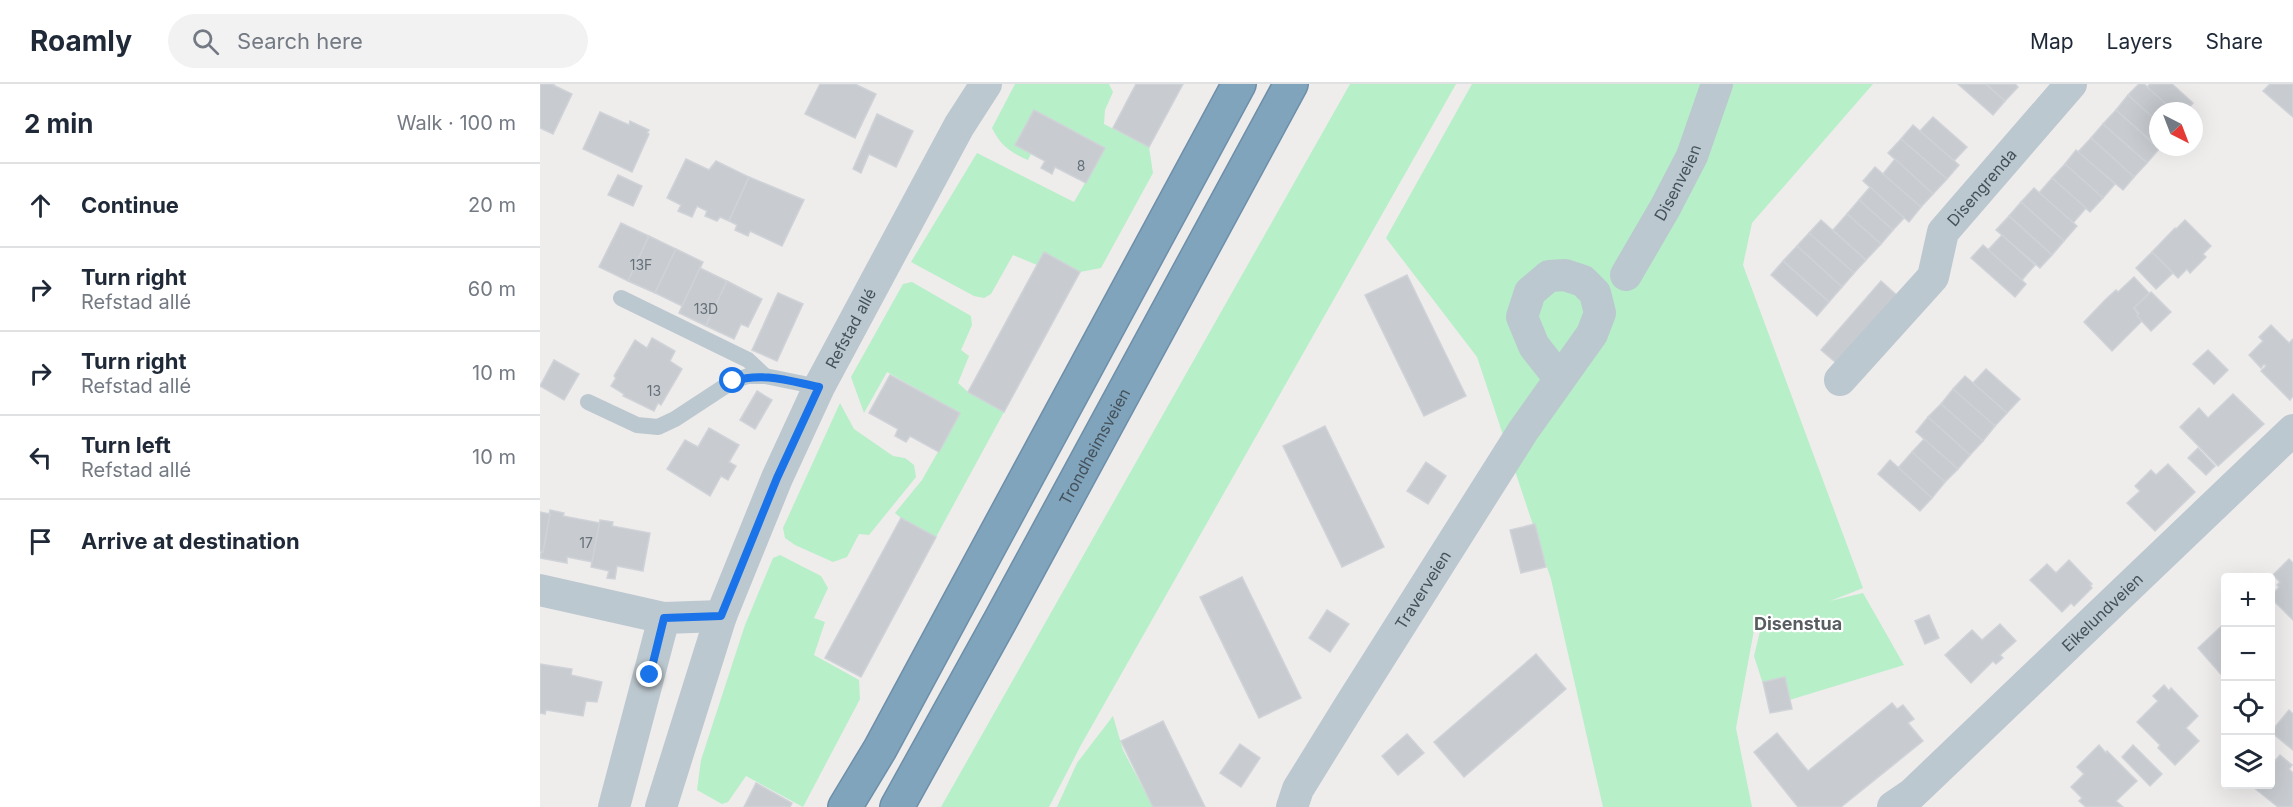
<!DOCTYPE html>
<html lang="en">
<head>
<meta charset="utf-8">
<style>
	body { margin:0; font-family:Inter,sans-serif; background:#f2f2f3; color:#1f2937 }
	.controls { position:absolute; right:18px; bottom:18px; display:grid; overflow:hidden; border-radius:6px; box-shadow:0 6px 24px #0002 }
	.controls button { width:54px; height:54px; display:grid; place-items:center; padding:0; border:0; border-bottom:2px solid #e0e1e3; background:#fff; color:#1f2937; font:30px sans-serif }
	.compass { position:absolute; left:1609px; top:18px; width:54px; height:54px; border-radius:50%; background:#fff; box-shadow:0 6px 24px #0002; rotate:138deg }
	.stop { position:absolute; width:18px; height:18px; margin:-14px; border:4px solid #1a73e8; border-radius:50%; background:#fff }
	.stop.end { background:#1a73e8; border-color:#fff; box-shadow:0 2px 6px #0008 }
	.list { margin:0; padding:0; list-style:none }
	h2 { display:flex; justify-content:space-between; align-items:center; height:78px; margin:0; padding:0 24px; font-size:26px }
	h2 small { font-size:20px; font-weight:400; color:#747a83 }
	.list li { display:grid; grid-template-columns:39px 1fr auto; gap:18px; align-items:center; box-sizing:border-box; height:84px; padding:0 24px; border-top:2px solid #e0e1e3 }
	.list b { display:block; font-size:22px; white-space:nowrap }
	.list p { margin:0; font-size:20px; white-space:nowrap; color:#747a83 }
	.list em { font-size:20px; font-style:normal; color:#747a83 }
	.icon { flex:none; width:33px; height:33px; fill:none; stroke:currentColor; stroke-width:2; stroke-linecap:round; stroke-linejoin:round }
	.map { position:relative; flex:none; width:1753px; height:723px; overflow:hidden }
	header { display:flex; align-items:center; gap:36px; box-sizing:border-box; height:84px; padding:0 30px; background:#fff; border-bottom:2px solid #e0e1e3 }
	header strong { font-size:28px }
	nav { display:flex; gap:33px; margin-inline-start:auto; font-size:21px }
	.search { width:420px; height:54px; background:#f2f2f3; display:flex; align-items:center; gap:15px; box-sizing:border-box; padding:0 21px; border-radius:33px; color:#747a83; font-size:22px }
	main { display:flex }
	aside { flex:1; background:#fff }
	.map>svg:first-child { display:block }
	.green { fill:#b7efc8 }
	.building { fill:#c8ccd1; stroke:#cfd3d8; stroke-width:1.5 }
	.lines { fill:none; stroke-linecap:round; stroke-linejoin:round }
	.highway-casing { stroke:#6d8fa9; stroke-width:36 }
	.lane { stroke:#bcc8cf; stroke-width:16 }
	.street { stroke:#bcc8cf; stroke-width:32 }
	.highway { stroke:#81a4bd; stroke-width:33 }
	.route { stroke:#1a73e8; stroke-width:8 }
	.labels { text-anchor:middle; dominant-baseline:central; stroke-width:4.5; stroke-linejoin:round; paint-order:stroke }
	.number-label { font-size:14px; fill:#657078 }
	.street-label { font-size:16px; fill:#44515a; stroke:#fff }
	.neighbourhood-label { font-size:18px; font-weight:bold; fill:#585d61; stroke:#fff }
</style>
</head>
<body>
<header>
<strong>Roamly</strong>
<div class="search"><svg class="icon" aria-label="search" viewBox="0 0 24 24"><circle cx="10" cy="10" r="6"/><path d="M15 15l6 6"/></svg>Search here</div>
<nav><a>Map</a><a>Layers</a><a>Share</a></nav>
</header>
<main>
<aside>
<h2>2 min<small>Walk · 100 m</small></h2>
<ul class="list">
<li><svg class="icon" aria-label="ahead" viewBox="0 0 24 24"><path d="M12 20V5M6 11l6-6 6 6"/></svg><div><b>Continue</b></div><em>20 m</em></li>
<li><svg class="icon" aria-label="right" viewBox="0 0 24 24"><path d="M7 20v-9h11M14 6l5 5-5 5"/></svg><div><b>Turn right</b><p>Refstad allé</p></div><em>60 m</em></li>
<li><svg class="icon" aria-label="right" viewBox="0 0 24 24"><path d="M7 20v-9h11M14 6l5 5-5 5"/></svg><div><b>Turn right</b><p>Refstad allé</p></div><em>10 m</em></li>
<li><svg class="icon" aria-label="left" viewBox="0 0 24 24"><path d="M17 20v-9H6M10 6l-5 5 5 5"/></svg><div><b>Turn left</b><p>Refstad allé</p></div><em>10 m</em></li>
<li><svg class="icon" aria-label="arrive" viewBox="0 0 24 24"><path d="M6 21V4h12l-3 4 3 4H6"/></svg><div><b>Arrive at destination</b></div></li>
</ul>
</aside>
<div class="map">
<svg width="1753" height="723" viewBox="0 0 1753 723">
	<rect width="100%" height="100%" fill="#efecec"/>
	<!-- green -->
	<g class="green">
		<path d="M475 0H569L573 8 565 26 564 40 609 63 613 89 561 184 540 188 504 169 497 181 473 171 451 210 444 214 434 212 371 178 437 69 534 118 565 64 494 26 475 61 491 70 488 76C471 69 460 61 452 44Z"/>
		<path d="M810 0H916L541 661 509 723H401Z"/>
		<path d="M932 0H1333L1212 139 1203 181 1323 504 1290 517 1323 509 1364 581 1230 622 1214 572 1221 543 1214 546 1196 644 1212 723H1063L1011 495 937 273 846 154Z"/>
		<path d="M372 198 431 232 432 241 421 266 429 272 418 299 428 308 464 328 396 453 361 434 355 429 382 396 420 329 347 288 324 329 311 293 363 200Z"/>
		<path d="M300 319 314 345 353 372 365 374 374 381 376 393 329 451 319 450 307 473 293 478 255 461 245 454 243 444Z"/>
		<path d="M240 471 281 492 288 504 274 534 285 538 274 571 319 596 320 615 263 723 206 692 188 718 182 720 157 706 161 676 205 541 233 474Z"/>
		<path d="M573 632 583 666 613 723H517L537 679Z"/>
	</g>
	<!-- building -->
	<g class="building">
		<path d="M0 0H14L13 1 32 10 13 50 0 44Z"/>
		<path d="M280 0H315L336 10 315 54 265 30Z"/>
		<path d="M596 0H643L609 63 573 44Z"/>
		<path d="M1418 0H1446L1465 17 1453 31Z"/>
		<path d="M1446 0H1475L1478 3 1465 17Z"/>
		<path d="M1599 0H1604L1634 27H1618V38L1588 11Z"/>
		<path d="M1610 0H1632L1653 19 1646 27H1634L1607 3Z"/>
		<path d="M1730 0H1753V33L1723 7Z"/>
		<path d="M1588 11 1618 38V59L1616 61 1576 26Z"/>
		<path d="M494 26 565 64 546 99 515 83 512 90 501 84 505 77 475 61Z"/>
		<path d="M1576 26 1619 65 1607 79 1563 40Z"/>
		<path d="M60 28 89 41 90 37 109 46 107 49 109 50 92 88 43 65Z"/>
		<path d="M337 30 373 47 356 83 329 70 321 89 313 85Z"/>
		<path d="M1393 33 1427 63 1414 77 1380 47Z"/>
		<path d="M1563 40 1607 79 1594 93 1551 54Z"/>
		<path d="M1373 41 1419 81 1407 95 1361 55Z"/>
		<path d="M1551 54 1594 93 1583 106 1538 68Z"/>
		<path d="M1361 55 1407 95 1393 110 1348 69Z"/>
		<path d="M1536 66 1575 100 1563 114 1525 80Z"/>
		<path d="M146 75 169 86 176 77 209 93 189 137 180 133 177 137 165 132 167 127 157 122 152 133 138 127 141 121 127 114Z"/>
		<path d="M1355 75 1393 110 1381 123 1343 90Z"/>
		<path d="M1525 80 1563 114 1550 128 1512 94Z"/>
		<path d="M1335 83 1381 123 1369 138 1323 97Z"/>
		<path d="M78 91 102 102 93 122 68 111Z"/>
		<path d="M209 93 264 116 242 162 210 147 208 152 195 146 197 141 189 137Z"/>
		<path d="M1512 94 1546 124 1533 139 1499 109Z"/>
		<path d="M1330 103 1364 134 1353 146 1319 116Z"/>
		<path d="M1494 104 1537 142 1524 157 1481 118Z"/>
		<path d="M1319 116 1353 146 1341 160 1307 130Z"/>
		<path d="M1481 118 1524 157 1512 171 1469 132Z"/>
		<path d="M1307 130 1341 160 1326 176 1293 146Z"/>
		<path d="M1469 132 1512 171 1500 184 1456 146Z"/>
		<path d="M1281 136 1326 176 1314 189 1269 149Z"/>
		<path d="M1645 136 1671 162 1663 170 1666 173 1650 189 1647 185 1638 194 1612 168 1635 144 1636 145Z"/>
		<path d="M81 139 109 152 88 197 59 183Z"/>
		<path d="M1269 149 1314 189 1302 203 1257 162Z"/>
		<path d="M1462 151 1495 181 1482 196 1448 166Z"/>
		<path d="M109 152 136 165 115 209 88 197Z"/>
		<path d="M1443 161 1486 200 1475 213 1431 174Z"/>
		<path d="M1257 162 1302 203 1289 218 1243 177Z"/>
		<path d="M136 165 163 178 142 222 115 209Z"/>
		<path d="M504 168 540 188 464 328 428 308Z"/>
		<path d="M1612 168 1633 189 1616 205 1596 184Z"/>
		<path d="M1243 177 1289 218 1277 232 1231 191Z"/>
		<path d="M160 184 187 197 166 242 139 229Z"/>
		<path d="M867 191 926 312 884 332 825 211Z"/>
		<path d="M1594 193 1609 209 1594 224 1602 237 1572 267 1544 238 1566 215 1576 206 1578 208Z"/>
		<path d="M187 197 222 215 208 243 201 240 194 255 166 242Z"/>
		<path d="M1341 197 1361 215 1301 283 1281 266Z"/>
		<path d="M1611 208 1631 228 1611 247 1597 232 1599 229 1594 224Z"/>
		<path d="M238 209 263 220 237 277 212 266Z"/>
		<path d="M1731 241 1749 259 1753 255V312L1750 316 1721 287 1726 282 1724 280 1721 284 1709 271 1723 257 1719 253Z"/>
		<path d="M112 254 135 267 130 277 142 285 121 321 118 319 114 327 83 312 84 310 71 302 76 294 74 292 95 256 107 264Z"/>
		<path d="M1668 266 1688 286 1674 300 1653 280Z"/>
		<path d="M14 276 39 290 24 316 0 302Z"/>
		<path d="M1446 285 1480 315 1467 329 1433 299Z"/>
		<path d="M350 291 420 329 399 368 370 352 366 358 355 352 358 345 329 329Z"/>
		<path d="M1425 292 1467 329 1455 342 1413 305Z"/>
		<path d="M1413 305 1455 342 1443 357 1401 320Z"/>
		<path d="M217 307 232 316 215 345 200 336Z"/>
		<path d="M1693 310 1724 340 1678 382 1640 343 1659 324 1668 334Z"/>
		<path d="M1401 320 1443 357 1430 371 1388 333Z"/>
		<path d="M1388 333 1430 371 1418 385 1376 348Z"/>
		<path d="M785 342 844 463 802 483 743 362Z"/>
		<path d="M169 344 199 361 189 378 196 382 188 396 181 392 170 412 127 385 145 356 158 363Z"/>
		<path d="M1384 355 1418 385 1405 398 1372 368Z"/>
		<path d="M1658 364 1675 382 1666 391 1648 374Z"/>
		<path d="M1372 368 1405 398 1392 414 1358 384Z"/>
		<path d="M1350 376 1392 414 1380 427 1338 390Z"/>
		<path d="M886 378 906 392 888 420 867 407Z"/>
		<path d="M1628 380 1655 408 1615 447 1587 419 1600 407 1595 402 1611 386 1616 391Z"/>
		<path d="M10 426 24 429 23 432 60 439 53 478 27 473V479L0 474Z"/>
		<path d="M0 428 10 430 3 468 0 467Z"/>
		<path d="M361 434 396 453 321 593 285 574Z"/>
		<path d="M60 436 73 438 72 442 110 449 103 487 77 482 75 495 67 494 69 487 51 483Z"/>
		<path d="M995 440 1006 483 981 489 970 446Z"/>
		<path d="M1749 475 1753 479V536L1730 513 1739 503 1737 501 1740 498 1733 491Z"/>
		<path d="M1529 476 1552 500 1550 501 1552 504 1534 522 1531 519 1522 528 1490 496 1507 480 1516 489Z"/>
		<path d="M702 493 761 614 719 634 660 513Z"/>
		<path d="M787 526 809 540 790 568 769 554Z"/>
		<path d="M1389 531 1399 554 1385 560 1375 537Z"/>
		<path d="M1686 538V596L1658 564Z"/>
		<path d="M1460 540 1476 557 1460 571 1463 574 1456 580 1453 577 1431 599 1405 571 1432 546 1442 556Z"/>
		<path d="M996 570 1026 605 924 693 894 658Z"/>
		<path d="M0 580 32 585 31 591 62 598 57 618 46 617 43 632 6 626 5 630 0 629Z"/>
		<path d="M1245 593 1252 625 1230 629 1223 598Z"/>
		<path d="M1624 601 1629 607 1631 604 1658 632 1646 644 1659 657 1635 681 1618 664 1620 661 1597 638 1618 617 1613 612Z"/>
		<path d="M1352 619 1357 625 1363 621 1374 635 1368 639 1383 657 1301 723H1258L1214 668 1237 649 1268 687Z"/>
		<path d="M1749 626 1753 630V666L1731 648Z"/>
		<path d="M623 637 665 723H613L581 657Z"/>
		<path d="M867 650 884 669 858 691 842 672Z"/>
		<path d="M700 660 720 674 701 703 680 689Z"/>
		<path d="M1559 661 1566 669 1567 667 1597 697 1576 717 1583 723H1546L1539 717 1542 714 1531 703 1544 690 1537 683Z"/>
		<path d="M1593 661 1622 690 1610 702 1582 673Z"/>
		<path d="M1740 671 1752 681 1749 685 1753 689V723H1738L1713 703 1716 700H1730V682Z"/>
		<path d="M216 699 252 719 250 723H204Z"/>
	</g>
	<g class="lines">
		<!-- highway casing -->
		<g class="highway-casing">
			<g id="highway">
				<path d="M305 723 340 665 416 524 699 0"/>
				<path id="s6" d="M357 723 460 537 751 0"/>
			</g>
		</g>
		<!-- lane -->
		<g class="lane">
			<path d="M81 214 208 276 225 292"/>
			<path d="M48 318 97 341 118 343 135 335 193 297 208 292H225L279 303"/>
		</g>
		<!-- street -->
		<g class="street">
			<path id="s1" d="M1086 191 1125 124 1152 72 1177 0"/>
			<path id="s2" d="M1300 296 1393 193 1403 148 1531 0"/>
			<path d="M0 506 124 534 181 532"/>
			<path d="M74 723 124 534"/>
			<path id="s3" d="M121 723 181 532 237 394 279 303 419 42 446 0"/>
			<path id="s4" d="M752 723 758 705 810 621 983 347 1020 295 1052 250 1060 229 1055 209 1043 197 1025 191 1009 192 990 208 982 233 994 262 1020 295"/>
			<path id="s5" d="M1353 723 1372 710 1753 346"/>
		</g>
		<!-- highway -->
		<use href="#highway" class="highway"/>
	</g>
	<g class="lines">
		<!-- route -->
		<path class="route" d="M110 591 124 534 181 532 237 394 279 303C249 297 223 288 193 297"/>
	</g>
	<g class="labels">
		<!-- number labels -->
		<g class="number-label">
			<text x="541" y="81">8</text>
			<text x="101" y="180">13F</text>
			<text x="166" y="224">13D</text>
			<text x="114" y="306">13</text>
			<text x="46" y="458">17</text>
		</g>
		<!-- street labels -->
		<g class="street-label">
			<text stroke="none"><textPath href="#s1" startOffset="106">Disenveien</textPath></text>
			<text stroke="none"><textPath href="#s2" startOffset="244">Disengrenda</textPath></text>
			<text stroke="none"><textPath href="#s3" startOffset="516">Refstad allé</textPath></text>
			<text stroke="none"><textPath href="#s6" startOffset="411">Trondheimsveien</textPath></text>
			<text stroke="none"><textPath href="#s4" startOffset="254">Traverveien</textPath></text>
			<text stroke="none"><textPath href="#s5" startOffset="286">Eikelundveien</textPath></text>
		</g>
		<!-- neighbourhood labels -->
		<g class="neighbourhood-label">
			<text x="1258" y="539">Disenstua</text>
		</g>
	</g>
</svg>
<div class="controls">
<button>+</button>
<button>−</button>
<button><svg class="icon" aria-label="locate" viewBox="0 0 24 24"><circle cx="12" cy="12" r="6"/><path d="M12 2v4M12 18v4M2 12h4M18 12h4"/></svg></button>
<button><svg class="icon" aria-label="layers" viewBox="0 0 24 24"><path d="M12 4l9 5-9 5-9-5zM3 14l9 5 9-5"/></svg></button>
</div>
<svg class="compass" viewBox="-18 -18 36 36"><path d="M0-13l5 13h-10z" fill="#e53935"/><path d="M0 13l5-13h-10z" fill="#747a83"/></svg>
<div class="stop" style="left:193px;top:297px"></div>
<div class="stop end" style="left:110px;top:591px"></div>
</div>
</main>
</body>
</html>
